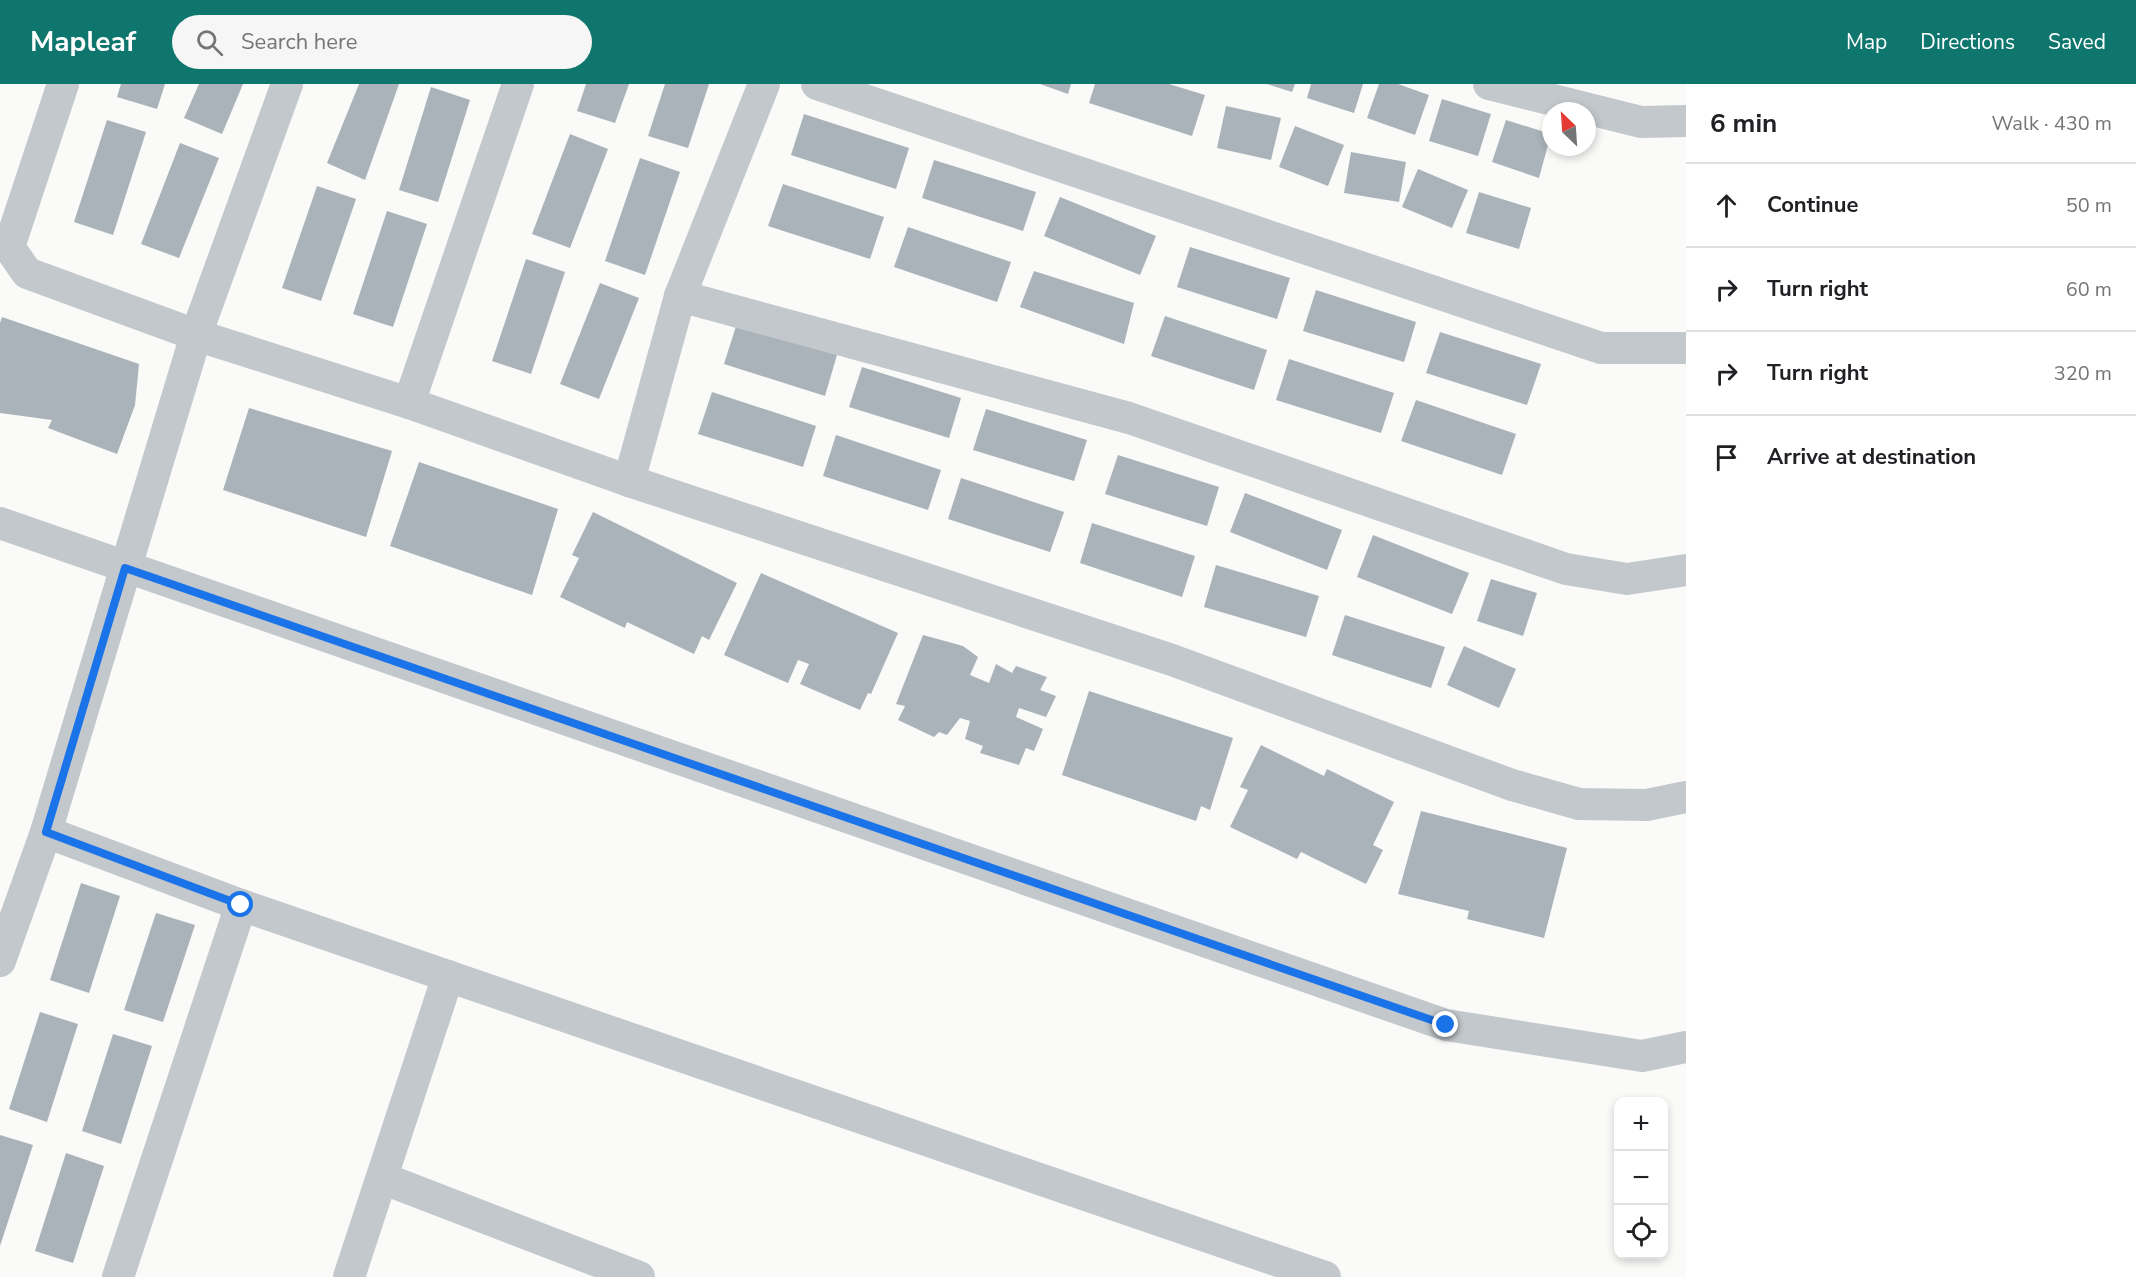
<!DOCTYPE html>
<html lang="en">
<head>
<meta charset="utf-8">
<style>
	body { margin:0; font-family:"Nunito Sans",sans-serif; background:#f6f6f6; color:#202124 }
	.controls { position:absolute; right:18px; bottom:18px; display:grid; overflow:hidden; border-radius:12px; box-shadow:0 3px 9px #0003 }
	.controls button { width:54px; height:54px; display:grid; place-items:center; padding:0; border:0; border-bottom:2px solid #e0e0e0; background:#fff; color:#202124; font:30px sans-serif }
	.compass { position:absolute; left:1542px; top:18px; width:54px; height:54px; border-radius:50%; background:#fff; box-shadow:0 3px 9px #0003; rotate:335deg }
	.stop { position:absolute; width:18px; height:18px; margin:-14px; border:4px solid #1a73e8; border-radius:50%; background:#fff }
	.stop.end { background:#1a73e8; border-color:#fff; box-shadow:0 2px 6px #0008 }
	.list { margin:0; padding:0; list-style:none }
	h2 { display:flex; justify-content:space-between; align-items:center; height:78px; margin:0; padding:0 24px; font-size:26px }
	h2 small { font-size:20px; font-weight:400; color:#757577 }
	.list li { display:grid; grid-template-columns:39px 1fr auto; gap:18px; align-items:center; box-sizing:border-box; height:84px; padding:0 24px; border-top:2px solid #e0e0e0 }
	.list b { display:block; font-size:22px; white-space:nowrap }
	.list em { font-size:20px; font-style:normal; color:#757577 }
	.icon { flex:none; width:33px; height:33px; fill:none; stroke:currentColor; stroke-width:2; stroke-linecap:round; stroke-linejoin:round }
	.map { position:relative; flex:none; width:1686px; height:1193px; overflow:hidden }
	header { display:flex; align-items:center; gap:36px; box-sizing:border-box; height:84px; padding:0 30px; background:#0f766e; color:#fff }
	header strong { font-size:28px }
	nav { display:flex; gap:33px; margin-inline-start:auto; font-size:21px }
	.search { width:420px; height:54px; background:#f6f6f6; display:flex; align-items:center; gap:15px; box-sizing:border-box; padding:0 21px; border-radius:33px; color:#757577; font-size:22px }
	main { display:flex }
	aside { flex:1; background:#fff }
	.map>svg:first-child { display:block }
	.building { fill:#aab3b9 }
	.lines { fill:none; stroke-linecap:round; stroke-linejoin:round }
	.minor { stroke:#c3c8cc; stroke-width:32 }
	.route { stroke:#1a73e8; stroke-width:8 }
</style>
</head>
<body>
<header>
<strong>Mapleaf</strong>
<div class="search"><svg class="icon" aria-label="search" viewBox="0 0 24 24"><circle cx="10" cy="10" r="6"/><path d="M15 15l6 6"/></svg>Search here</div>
<nav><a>Map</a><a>Directions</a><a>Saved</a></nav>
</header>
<main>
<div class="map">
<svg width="1686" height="1193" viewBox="0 0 1686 1193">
	<rect width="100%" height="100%" fill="#fafaf8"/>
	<!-- building -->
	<g class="building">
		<path d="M121 0H165L157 25 117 13Z"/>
		<path d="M199 0H243L222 50 184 34Z"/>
		<path d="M359 0H399L365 96 327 79Z"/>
		<path d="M586 0H629L615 39 577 27Z"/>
		<path d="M665 0H709L688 64 648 52Z"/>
		<path d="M1040 0H1071L1068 10Z"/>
		<path d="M1095 0H1169L1205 11 1192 52 1089 19Z"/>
		<path d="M1267 0H1295L1292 8Z"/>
		<path d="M1311 0H1363L1354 29 1307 14Z"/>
		<path d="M1379 0H1398L1429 11 1415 51 1367 34Z"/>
		<path d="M431 3 470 16 438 118 399 106Z"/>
		<path d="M1442 15 1491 30 1478 72 1429 57Z"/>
		<path d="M1226 22 1281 34 1271 76 1217 64Z"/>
		<path d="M804 30 909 64 896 105 791 71Z"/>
		<path d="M107 36 146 48 113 151 74 138Z"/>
		<path d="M1506 36 1551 50 1539 94 1492 78Z"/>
		<path d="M1295 42 1344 61 1328 102 1279 83Z"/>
		<path d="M570 50 608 65 570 164 532 150Z"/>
		<path d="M180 59 219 74 179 174 141 160Z"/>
		<path d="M1351 68 1406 78 1399 118 1344 109Z"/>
		<path d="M640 74 680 88 645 191 605 177Z"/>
		<path d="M934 76 1036 108 1023 147 922 114Z"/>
		<path d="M1418 85 1468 106 1452 144 1402 123Z"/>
		<path d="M783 100 884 133 870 175 768 142Z"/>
		<path d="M317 102 356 115 321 217 282 204Z"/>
		<path d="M1479 108 1531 124 1519 165 1466 149Z"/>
		<path d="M1060 113 1156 152 1140 191 1044 152Z"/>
		<path d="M387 127 427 140 393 243 353 230Z"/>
		<path d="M908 143 1011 178 997 218 894 183Z"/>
		<path d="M1190 163 1290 194 1277 235 1177 203Z"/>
		<path d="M526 175 565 188 531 290 492 277Z"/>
		<path d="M1034 187 1134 219 1124 260 1020 223Z"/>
		<path d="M600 199 639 214 599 315 560 300Z"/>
		<path d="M1316 206 1416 238 1404 278 1303 247Z"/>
		<path d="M1165 232 1267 266 1254 306 1151 272Z"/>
		<path d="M2 233 139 280 135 321 117 370 48 344 52 336 0 329V239Z"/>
		<path d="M737 239 837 271 825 312 724 280Z"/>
		<path d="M1440 248 1541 280 1527 321 1426 289Z"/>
		<path d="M1289 275 1394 309 1381 349 1276 316Z"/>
		<path d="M862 283 961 314 949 354 849 323Z"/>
		<path d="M712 308 816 342 803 383 698 350Z"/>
		<path d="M1416 316 1516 350 1502 391 1401 357Z"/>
		<path d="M249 324 392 367 366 453 223 406Z"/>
		<path d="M986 325 1087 356 1074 397 973 366Z"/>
		<path d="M836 351 941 386 928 426 823 392Z"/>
		<path d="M1118 371 1219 403 1207 442 1105 410Z"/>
		<path d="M419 378 558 425 532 511 390 462Z"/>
		<path d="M961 394 1064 428 1050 468 948 435Z"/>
		<path d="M1245 409 1342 446 1327 486 1230 448Z"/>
		<path d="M593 428 737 499 709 556 702 552 694 570 627 538 625 544 560 513 579 474 572 471Z"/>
		<path d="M1092 439 1195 472 1182 513 1080 479Z"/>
		<path d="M1373 451 1469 489 1452 530 1357 493Z"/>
		<path d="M1216 481 1319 512 1306 553 1204 523Z"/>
		<path d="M761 489 898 549 871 610 868 609 860 626 800 600 809 580 798 576 788 599 724 571Z"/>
		<path d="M1491 495 1537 509 1523 552 1477 537Z"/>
		<path d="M1345 531 1445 563 1431 604 1332 571Z"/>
		<path d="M923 551 963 562 978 573 970 591 989 599 996 580 1012 589 1016 582 1047 593 1040 606 1056 612 1046 633 1019 624 1016 633 1043 645 1034 667 1026 664 1019 681 980 669 983 662 965 655 970 637 960 634 947 651 939 648 934 653 898 636 905 622 896 620Z"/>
		<path d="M1464 562 1516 585 1499 624 1447 601Z"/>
		<path d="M1089 607 1233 654 1210 726 1201 722 1196 737 1062 691Z"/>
		<path d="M1261 661 1324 692 1327 685 1394 718 1373 761 1383 766 1366 800 1301 768 1297 775 1230 743 1248 706 1240 703Z"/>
		<path d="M1421 727 1567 764 1544 854 1467 835 1469 827 1398 810Z"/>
		<path d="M81 799 120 812 89 909 50 896Z"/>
		<path d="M156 829 195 841 163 938 124 926Z"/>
		<path d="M40 928 78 940 47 1038 9 1025Z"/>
		<path d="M113 950 152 962 121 1060 82 1047Z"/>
		<path d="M0 1051 33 1061 0 1162Z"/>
		<path d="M66 1069 104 1082 73 1179 35 1167Z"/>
	</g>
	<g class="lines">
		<!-- minor -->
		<g class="minor">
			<path d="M63 0 9 163 27 189 196 251 409 319 629 397 1172 576 1512 701 1579 720 1647 721 1686 713"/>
			<path d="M817 0 1601 264H1686"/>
			<path d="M1489 0 1641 38 1686 37"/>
			<path d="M680 212 1129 334 1566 485 1627 495 1686 486"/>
			<path d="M409 319 518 0"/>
			<path d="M629 397 680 212 764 0"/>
			<path d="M0 439 1446 941 1642 972 1686 963"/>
			<path d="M46 748 241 821 1325 1193"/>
			<path d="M0 877 46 748 196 251 287 0"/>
			<path d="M382 1094 639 1193"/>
			<path d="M118 1193 241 821"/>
			<path d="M349 1193 448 892"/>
		</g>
	</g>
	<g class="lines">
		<!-- route -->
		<path class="route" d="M241 821 46 748 125 484 1446 941"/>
	</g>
</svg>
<div class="controls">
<button>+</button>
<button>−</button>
<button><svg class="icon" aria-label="locate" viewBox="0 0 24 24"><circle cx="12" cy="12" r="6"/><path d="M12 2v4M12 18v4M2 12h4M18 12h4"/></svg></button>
</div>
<svg class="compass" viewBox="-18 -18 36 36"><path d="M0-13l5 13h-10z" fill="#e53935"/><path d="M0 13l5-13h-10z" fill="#757577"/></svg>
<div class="stop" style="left:241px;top:821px"></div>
<div class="stop end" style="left:1446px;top:941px"></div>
</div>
<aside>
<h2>6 min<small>Walk · 430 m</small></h2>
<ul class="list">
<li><svg class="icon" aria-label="ahead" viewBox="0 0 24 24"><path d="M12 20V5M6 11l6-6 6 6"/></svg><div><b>Continue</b></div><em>50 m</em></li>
<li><svg class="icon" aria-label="right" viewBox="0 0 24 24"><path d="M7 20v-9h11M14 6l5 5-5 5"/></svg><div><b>Turn right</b></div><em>60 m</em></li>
<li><svg class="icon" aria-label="right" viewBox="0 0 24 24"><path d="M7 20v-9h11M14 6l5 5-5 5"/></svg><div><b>Turn right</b></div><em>320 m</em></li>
<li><svg class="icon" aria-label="arrive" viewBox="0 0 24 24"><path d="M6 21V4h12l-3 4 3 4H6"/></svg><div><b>Arrive at destination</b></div></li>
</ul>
</aside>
</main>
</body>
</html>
